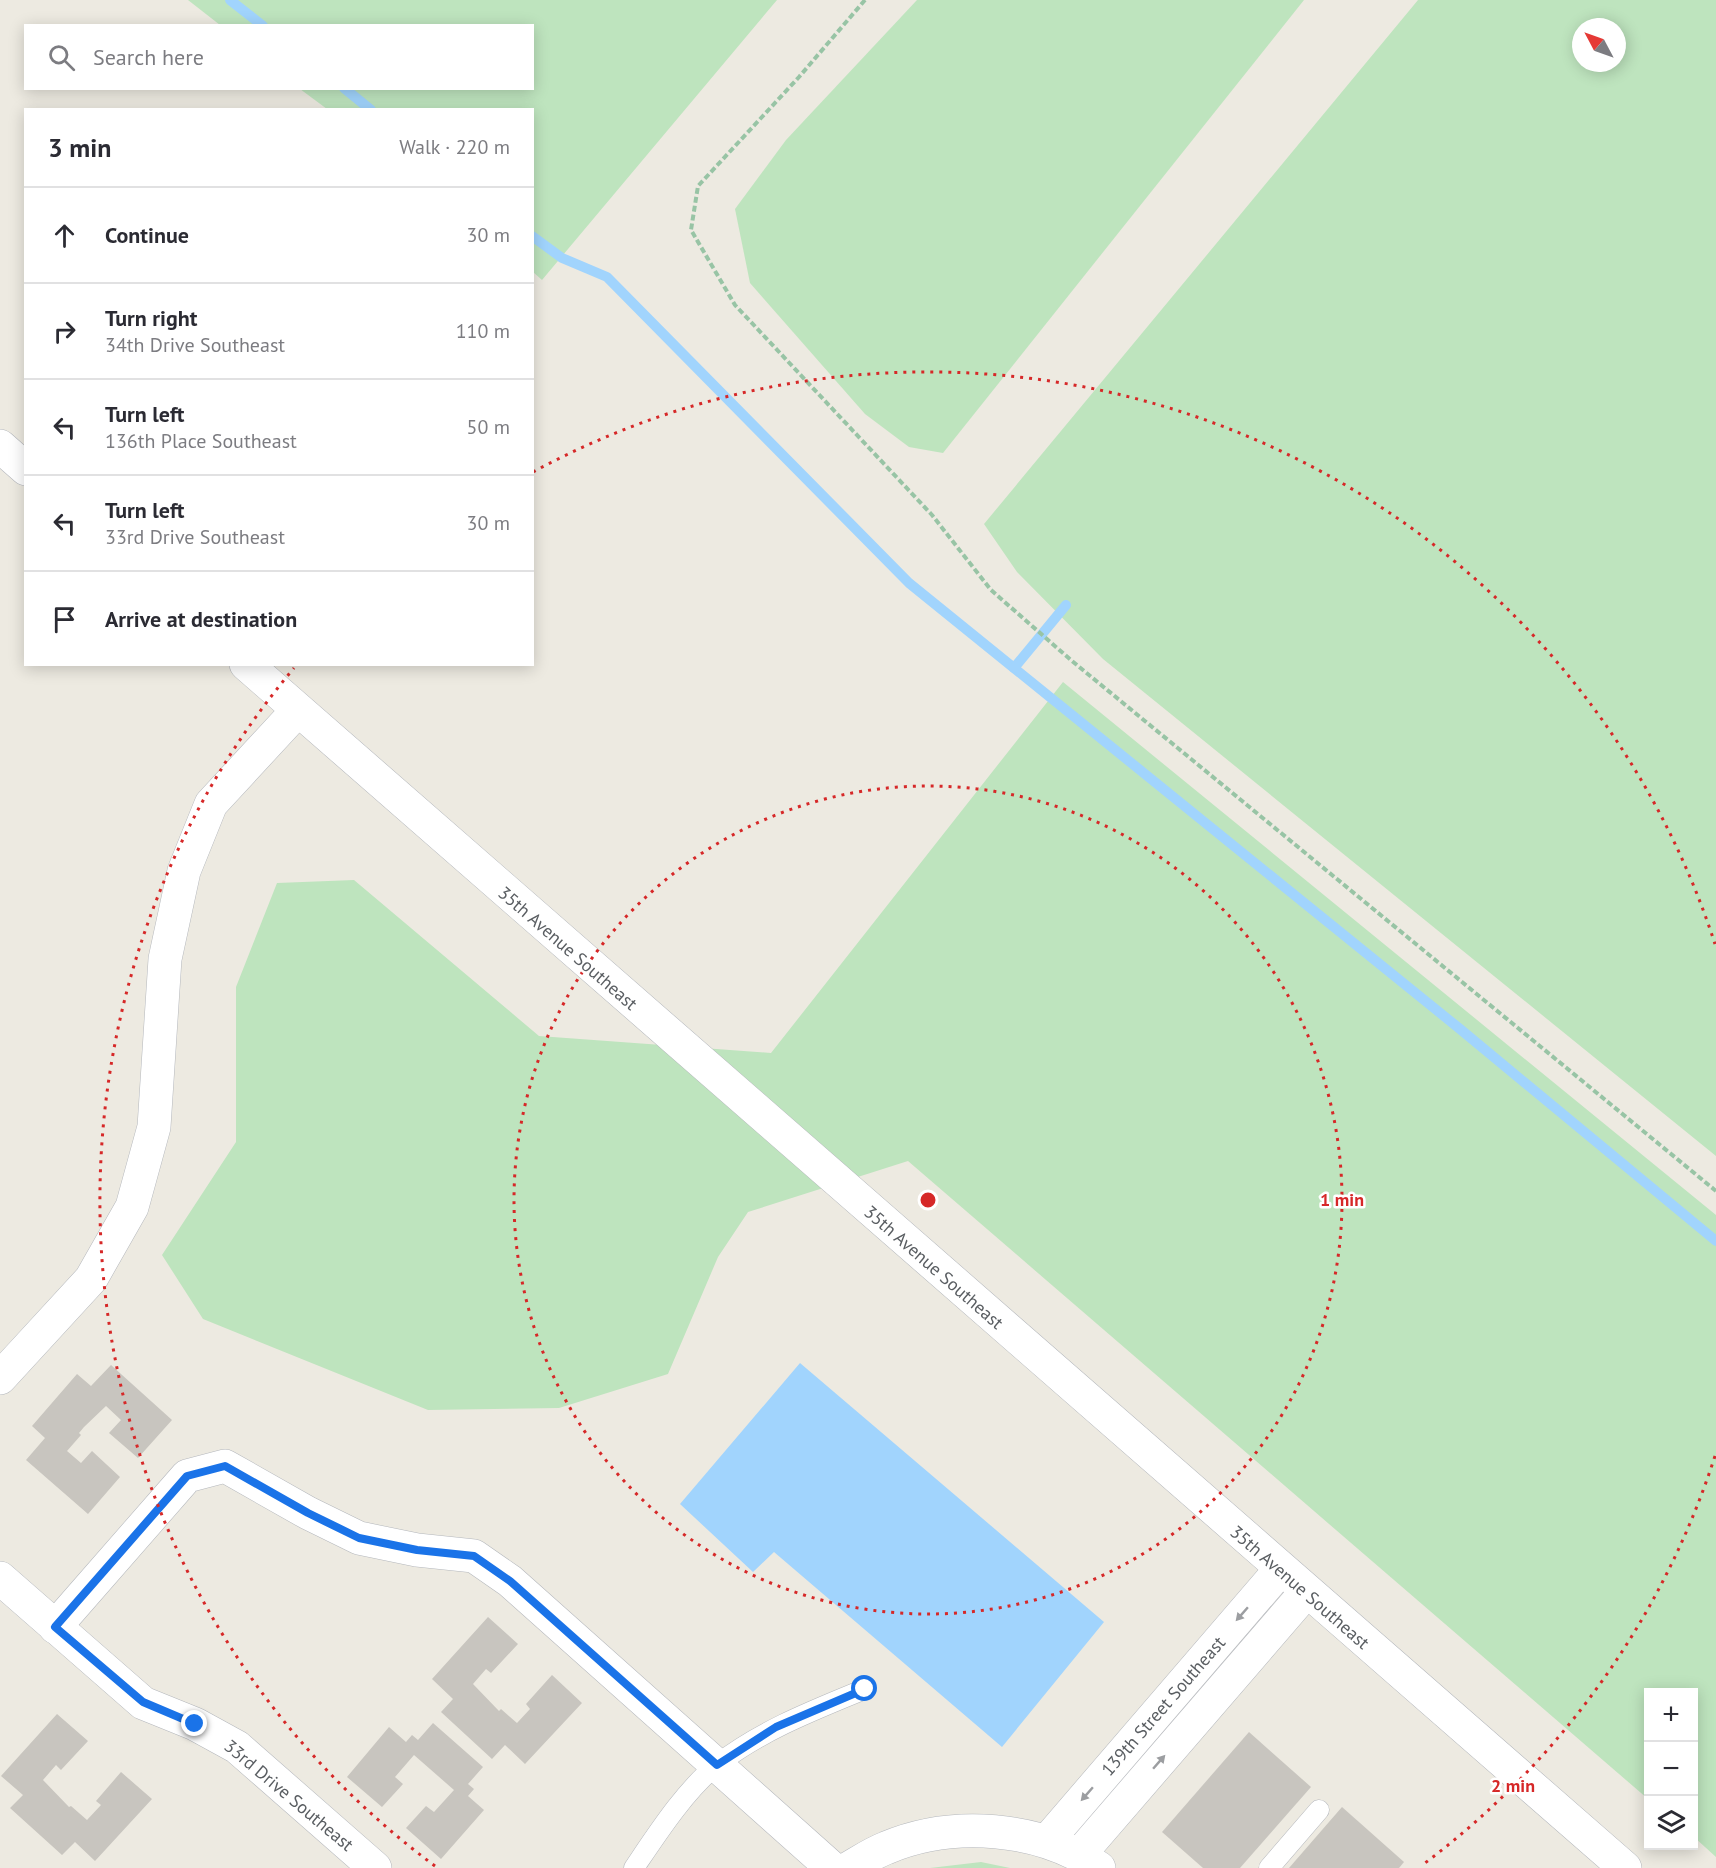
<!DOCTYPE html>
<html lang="en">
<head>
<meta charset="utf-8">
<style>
	body { margin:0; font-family:"PT Sans",sans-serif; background:#f7f7f7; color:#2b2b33 }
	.controls { position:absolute; right:18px; bottom:18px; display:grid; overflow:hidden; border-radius:0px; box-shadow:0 3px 15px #0003 }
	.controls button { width:54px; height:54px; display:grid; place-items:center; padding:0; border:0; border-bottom:2px solid #e1e1e2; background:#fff; color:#2b2b33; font:30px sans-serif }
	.compass { position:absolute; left:1572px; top:18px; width:54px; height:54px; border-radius:50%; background:#fff; box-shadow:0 3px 15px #0003; rotate:311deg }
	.stop { position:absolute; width:18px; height:18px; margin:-14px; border:4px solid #1a73e8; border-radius:50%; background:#fff }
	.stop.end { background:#1a73e8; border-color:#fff; box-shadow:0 2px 6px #0008 }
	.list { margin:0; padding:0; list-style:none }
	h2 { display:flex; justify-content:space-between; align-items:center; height:78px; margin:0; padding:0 24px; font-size:26px }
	h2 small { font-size:20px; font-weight:400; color:#7c7c81 }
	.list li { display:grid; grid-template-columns:39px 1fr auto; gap:18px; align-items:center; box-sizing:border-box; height:96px; padding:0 24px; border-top:2px solid #e1e1e2 }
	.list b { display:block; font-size:22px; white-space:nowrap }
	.list p { margin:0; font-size:20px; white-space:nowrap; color:#7c7c81 }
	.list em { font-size:20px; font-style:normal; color:#7c7c81 }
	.icon { flex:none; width:33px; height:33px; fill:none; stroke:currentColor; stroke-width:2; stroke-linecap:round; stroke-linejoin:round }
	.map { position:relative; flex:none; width:1716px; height:1868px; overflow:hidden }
	.search { position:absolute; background:#fff; box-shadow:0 3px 15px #0003; left:24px; top:24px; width:510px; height:66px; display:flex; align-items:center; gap:15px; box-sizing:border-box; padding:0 21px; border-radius:0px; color:#7c7c81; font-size:22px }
	.panel { position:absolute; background:#fff; box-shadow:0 3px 15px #0003; left:24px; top:108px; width:510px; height:558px; border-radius:0px }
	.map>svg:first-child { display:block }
	.green { fill:#bee4be; fill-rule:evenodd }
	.water { fill:#a1d4fd }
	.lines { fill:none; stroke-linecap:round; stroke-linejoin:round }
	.stream { stroke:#a1d4fd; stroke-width:10 }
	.building { fill:#c8c5bf }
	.service-casing { stroke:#b4b7bc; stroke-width:21 }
	.minor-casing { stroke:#b4b7bc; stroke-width:34 }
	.tertiary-casing { stroke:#b4b7bc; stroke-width:34 }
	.path { stroke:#98c4a5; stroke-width:4; stroke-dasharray:6 3; stroke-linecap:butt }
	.service { stroke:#fff; stroke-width:20 }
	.minor { stroke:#fff; stroke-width:33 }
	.tertiary { stroke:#fff; stroke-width:33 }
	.oneway { fill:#9c9ea1 }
	.route { stroke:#1a73e8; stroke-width:8 }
	.ring { fill:none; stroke:#d62828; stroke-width:3; stroke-dasharray:3 6 }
	.labels { text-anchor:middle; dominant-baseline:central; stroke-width:5; stroke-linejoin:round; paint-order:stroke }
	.street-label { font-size:18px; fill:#5a5e62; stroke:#fff }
	.centre { fill:#d62828; stroke:#fff; stroke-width:3 }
	.ring-label { font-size:18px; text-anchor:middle; font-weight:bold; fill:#d62828; stroke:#fff; stroke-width:5; stroke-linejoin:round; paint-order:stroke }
</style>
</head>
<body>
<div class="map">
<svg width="1716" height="1868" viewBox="0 0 1716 1868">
	<rect width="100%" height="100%" fill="#edeae1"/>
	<!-- green -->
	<g class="green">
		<path d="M188 0H777L542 280 533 272 532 110 327 109 300 89 532 88V26L220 25Z"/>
		<path d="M917 0H1304L943 453 909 447 865 414 750 283 735 209 786 140Z"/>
		<path d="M1418 0H1716V1156L1103 659 1017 572 984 524ZM1581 27H1617V63H1581Z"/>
		<path d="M1063 682 1716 1215V1857L1694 1837V1692H1648V1799L908 1161 748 1212 718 1257 668 1374 559 1408 428 1410 203 1319 162 1255 236 1142V987L277 883 354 880 539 1036 771 1053Z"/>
		<path d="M981 1862 1010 1868H930Z"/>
	</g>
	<!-- water -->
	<path class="water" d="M800 1363 1104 1622 1002 1747 774 1552 753 1572 680 1504Z"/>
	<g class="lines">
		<!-- stream -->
		<g class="stream">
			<path d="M230 0 263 26"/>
			<path d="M344 88 371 110"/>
			<path d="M532 236 562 258 607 277 909 583 1460 1029 1716 1241"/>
			<path d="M1014 668 1066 605"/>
		</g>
	</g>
	<!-- building -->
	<g class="building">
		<path d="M111 1365 172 1420 138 1458 109 1433 121 1420 106 1406 84 1427 79 1433 81 1435 67 1451 81 1463 92 1451 120 1477 88 1514 26 1460 45 1438 32 1426 77 1374 91 1386Z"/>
		<path d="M488 1617 518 1644 491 1673 486 1669 473 1684 499 1711 501 1709 517 1723 530 1709 526 1704 552 1675 582 1703 525 1764 505 1745 492 1759 441 1712 453 1699 432 1679Z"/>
		<path d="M57 1714 88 1741 61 1770 56 1765 43 1780 69 1807 71 1806 87 1820 101 1805 96 1801 121 1772 152 1799 95 1861 75 1842 62 1855 10 1808 23 1795 1 1776Z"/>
		<path d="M433 1723 483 1767 468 1784 474 1789 468 1796 484 1810 441 1859 406 1828 426 1806 434 1812 454 1790 414 1755 395 1777 403 1784 382 1807 347 1777 389 1727 406 1742 412 1735 418 1740Z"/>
		<path d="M1249 1732 1311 1787 1240 1868H1203L1162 1832Z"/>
		<path d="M1342 1807 1404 1862 1399 1868H1289Z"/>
	</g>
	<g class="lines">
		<!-- service casing -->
		<g class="service-casing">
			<g id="service">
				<path d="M634 1868C657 1834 686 1789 718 1764 762 1730 814 1710 865 1689"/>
				<path d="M1269 1868 1319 1810"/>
			</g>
		</g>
		<!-- minor casing -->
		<g class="minor-casing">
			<g id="minor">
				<path d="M0 1378 91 1279 132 1207 154 1127 165 959 184 871 211 804 297 711"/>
				<path d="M0 1578 143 1703 195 1724 237 1747 375 1868"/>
				<path d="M55 1627 187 1476 225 1466 308 1513 359 1538 417 1550 474 1556 510 1581 832 1868"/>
				<path d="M1047 1841 1280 1570"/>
				<path d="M1080 1854 1306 1592"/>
				<path d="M849 1868C861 1861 873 1853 886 1848 952 1820 1040 1826 1099 1868"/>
			</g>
		</g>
		<!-- tertiary casing -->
		<g class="tertiary-casing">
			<g id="tertiary">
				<path d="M0 446 26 469"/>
				<path d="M246 664 1625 1868"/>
			</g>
		</g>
		<!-- path -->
		<path class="path" d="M865 0 799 77 698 186 691 230 735 305 932 515 991 590 1072 661 1716 1191"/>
		<!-- service -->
		<use href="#service" class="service"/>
		<!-- minor -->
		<use href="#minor" class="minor"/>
		<!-- tertiary -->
		<use href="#tertiary" class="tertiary"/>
	</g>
	<!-- one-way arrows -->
	<defs><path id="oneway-solid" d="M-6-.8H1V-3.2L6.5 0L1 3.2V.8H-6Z" transform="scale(1.5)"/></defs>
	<g class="oneway">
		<use href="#oneway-solid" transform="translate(1242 1614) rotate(131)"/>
		<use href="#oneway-solid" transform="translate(1159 1762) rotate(-49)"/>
		<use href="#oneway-solid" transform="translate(1087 1794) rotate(131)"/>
	</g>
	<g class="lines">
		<!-- route -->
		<path class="route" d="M195 1724 143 1702 55 1627 187 1476 225 1466 308 1513 359 1538 417 1550 474 1556 510 1581 717 1765 776 1727 865 1689"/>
	</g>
	<!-- distance rings -->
	<g class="ring">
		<circle cx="928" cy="1200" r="414"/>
		<path d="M1715 1456A828 828 0 0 1 1421 1866M435 1866A828 828 0 0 1 294 668M533 472A828 828 0 0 1 1715 944"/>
	</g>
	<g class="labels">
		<!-- street labels -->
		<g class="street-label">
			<text transform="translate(568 948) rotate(41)">35th Avenue Southeast</text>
			<text transform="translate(934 1267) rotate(41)">35th Avenue Southeast</text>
			<text transform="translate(1300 1587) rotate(41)">35th Avenue Southeast</text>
			<text transform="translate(1163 1706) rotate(-49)">139th Street Southeast</text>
			<text transform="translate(289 1795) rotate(40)">33rd Drive Southeast</text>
		</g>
	</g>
	<circle cx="928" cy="1200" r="9" class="centre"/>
	<g class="ring-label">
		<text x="1342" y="1206">1 min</text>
		<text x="1513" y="1792">2 min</text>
	</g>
</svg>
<div class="controls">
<button>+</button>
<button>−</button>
<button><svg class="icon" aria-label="layers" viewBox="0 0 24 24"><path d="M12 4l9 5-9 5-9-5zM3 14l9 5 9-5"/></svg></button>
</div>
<svg class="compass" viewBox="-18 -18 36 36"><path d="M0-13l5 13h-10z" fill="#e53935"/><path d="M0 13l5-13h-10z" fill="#7c7c81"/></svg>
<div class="stop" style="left:865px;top:1689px"></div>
<div class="stop end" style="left:195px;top:1724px"></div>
<div class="search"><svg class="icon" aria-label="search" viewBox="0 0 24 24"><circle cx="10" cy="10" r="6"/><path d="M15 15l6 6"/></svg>Search here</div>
<section class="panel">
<h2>3 min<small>Walk · 220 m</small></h2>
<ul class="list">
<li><svg class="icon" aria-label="ahead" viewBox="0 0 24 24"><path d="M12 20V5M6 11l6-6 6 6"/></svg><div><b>Continue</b></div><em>30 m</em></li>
<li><svg class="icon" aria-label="right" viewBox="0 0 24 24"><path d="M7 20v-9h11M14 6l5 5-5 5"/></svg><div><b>Turn right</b><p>34th Drive Southeast</p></div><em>110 m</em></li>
<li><svg class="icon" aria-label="left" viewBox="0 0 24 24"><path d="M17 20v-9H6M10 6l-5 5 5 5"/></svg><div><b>Turn left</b><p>136th Place Southeast</p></div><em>50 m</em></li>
<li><svg class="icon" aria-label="left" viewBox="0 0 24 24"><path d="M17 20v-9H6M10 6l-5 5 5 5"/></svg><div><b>Turn left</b><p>33rd Drive Southeast</p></div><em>30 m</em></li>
<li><svg class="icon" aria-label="arrive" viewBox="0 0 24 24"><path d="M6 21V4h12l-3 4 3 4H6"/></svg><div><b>Arrive at destination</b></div></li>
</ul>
</section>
</div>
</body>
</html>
